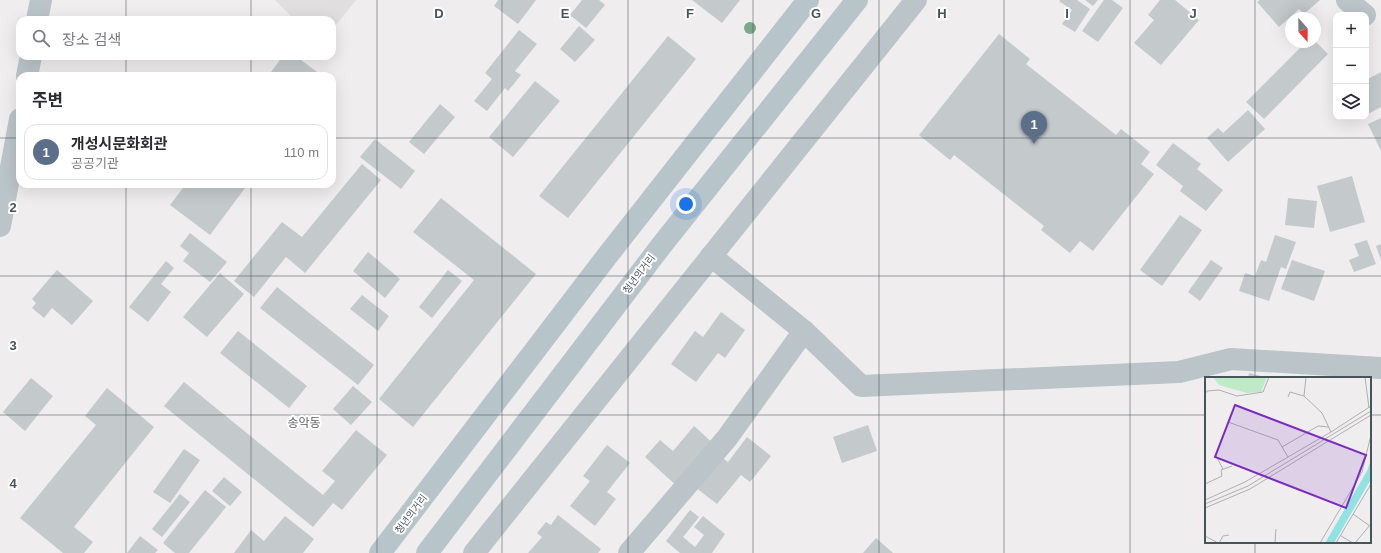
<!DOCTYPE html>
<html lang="ko">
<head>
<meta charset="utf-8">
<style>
	body { margin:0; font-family:Helvetica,"Noto Sans KR",sans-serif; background:#f7f7f7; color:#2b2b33 }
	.controls { position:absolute; right:12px; top:12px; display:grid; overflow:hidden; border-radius:8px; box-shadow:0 4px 16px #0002 }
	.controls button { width:36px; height:36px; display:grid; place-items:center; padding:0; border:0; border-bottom:1px solid #e1e1e2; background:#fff; color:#2b2b33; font:20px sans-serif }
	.compass { position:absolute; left:1285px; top:12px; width:36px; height:36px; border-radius:50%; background:#fff; box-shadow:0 4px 16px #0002; rotate:159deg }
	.you { position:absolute; left:686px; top:204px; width:14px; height:14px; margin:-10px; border:3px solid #fff; border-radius:50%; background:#1a73e8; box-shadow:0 0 0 6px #1a73e833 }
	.badge { display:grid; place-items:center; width:26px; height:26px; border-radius:50%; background:#b45309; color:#fff; font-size:13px; font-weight:700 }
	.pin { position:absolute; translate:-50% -33px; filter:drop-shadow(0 1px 2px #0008) }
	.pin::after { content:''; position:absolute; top:21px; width:14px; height:12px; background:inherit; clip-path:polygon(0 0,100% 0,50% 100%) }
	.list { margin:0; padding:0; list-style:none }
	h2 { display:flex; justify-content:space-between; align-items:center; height:52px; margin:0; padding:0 16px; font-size:17px }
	h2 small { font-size:13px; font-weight:400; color:#7c7c81 }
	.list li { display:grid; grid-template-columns:26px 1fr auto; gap:12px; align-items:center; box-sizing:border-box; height:56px; margin:0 8px 8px; padding:0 8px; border:1px solid #e1e1e2; border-radius:12px }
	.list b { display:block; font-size:15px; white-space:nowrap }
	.list p { margin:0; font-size:13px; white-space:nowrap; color:#7c7c81 }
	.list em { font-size:13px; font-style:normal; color:#7c7c81 }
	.icon { flex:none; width:22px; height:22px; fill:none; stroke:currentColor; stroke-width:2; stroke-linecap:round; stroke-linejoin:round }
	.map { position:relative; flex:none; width:1381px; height:553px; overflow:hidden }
	.search { position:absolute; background:#fff; box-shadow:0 4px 16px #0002; left:16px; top:16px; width:320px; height:44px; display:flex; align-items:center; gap:10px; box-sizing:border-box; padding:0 14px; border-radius:12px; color:#7c7c81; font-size:15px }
	.panel { position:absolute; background:#fff; box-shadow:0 4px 16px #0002; left:16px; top:72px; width:320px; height:116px; border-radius:12px }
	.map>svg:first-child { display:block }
	.education { fill:#e0dedf }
	.building { fill:#c4c9cc }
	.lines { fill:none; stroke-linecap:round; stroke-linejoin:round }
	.minor { stroke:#bac4c9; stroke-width:22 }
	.tertiary { stroke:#bac4c9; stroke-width:22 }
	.secondary { stroke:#b7c5ca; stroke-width:22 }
	.tree { fill:#7da989 }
	.grid { fill:none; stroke:#475459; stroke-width:1; stroke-opacity:0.55 }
	.labels { text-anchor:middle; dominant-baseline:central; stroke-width:4; stroke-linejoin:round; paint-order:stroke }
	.street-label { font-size:10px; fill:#475459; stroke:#fff }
	.quarter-label { font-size:12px; fill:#5a5f61; stroke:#fff }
	.inset-road { fill:none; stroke:#acb0b2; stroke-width:1 }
	.view { fill:#7b2cbf; fill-opacity:0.15; stroke:#7b2cbf; stroke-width:2 }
	.inset-edge { fill:none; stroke:#475459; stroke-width:2 }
	.grid-label { font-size:13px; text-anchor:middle; font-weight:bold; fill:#475459; stroke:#fff; stroke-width:4; stroke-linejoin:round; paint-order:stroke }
</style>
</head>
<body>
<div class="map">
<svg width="1381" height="553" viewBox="0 0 1381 553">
	<rect width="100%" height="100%" fill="#f0edee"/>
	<!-- education -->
	<path class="education" d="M275 0H356L332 30V20H295Z"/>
	<!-- building -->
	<g class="building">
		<path d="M498 0H536L518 24 494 6Z"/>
		<path d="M582 0H599L605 5 586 28 570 15Z"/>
		<path d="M692 0H740L722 23Z"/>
		<path d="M1060 0H1077L1090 9 1075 32 1062 24 1072 10 1059 1Z"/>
		<path d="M1085 0H1098L1093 6Z"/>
		<path d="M1104 0H1112L1123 8 1098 42 1082 31Z"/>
		<path d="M1160 0H1175L1199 20 1161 65 1134 43 1154 20 1148 15Z"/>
		<path d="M1260 0H1320L1304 14 1299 9 1279 27 1257 2Z"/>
		<path d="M579 26 595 40 575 62 560 49Z"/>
		<path d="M519 30 537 44 515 71 521 75 508 91 505 88 487 111 474 101 492 79 485 73Z"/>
		<path d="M999 34 1030 59 1026 64 1116 135 1121 129 1150 152 1141 164 1154 174 1093 251 1080 241 1070 253 1041 230 1044 226 954 155 950 160 919 135Z"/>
		<path d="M668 36 696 59 568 218 539 196Z"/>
		<path d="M1306 42H1316L1328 54 1264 119 1246 102Z"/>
		<path d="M283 56H296L322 76H268Z"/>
		<path d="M1381 72V107L1366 115V80Z"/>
		<path d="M535 81 560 101 513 157 489 137Z"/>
		<path d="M440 104 455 117 424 154 409 142Z"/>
		<path d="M1248 110 1265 129 1228 162 1207 138 1218 128 1223 133Z"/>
		<path d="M1381 118V151L1368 124Z"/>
		<path d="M375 139 415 171 401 189 360 157Z"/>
		<path d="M1173 143 1201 164 1197 169 1223 190 1206 211 1180 191 1183 186 1156 165Z"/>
		<path d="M362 164 381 180 305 273 286 257 254 297 234 281 282 222 302 237Z"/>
		<path d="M1352 176 1365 222 1330 232 1317 186Z"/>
		<path d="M186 184H248L210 235 170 205Z"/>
		<path d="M441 198 536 274 413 427 379 399 474 280 413 232Z"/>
		<path d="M1288 198 1317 201 1314 228 1285 225Z"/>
		<path d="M1180 215 1202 230 1162 286 1140 270Z"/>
		<path d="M190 233 227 262 210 282 183 261 189 253 180 246Z"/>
		<path d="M1275 235 1296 242 1286 269 1281 267 1269 301 1239 291 1245 273 1255 276 1261 260 1266 262Z"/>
		<path d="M1367 240 1376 264 1354 272 1349 260 1359 256 1354 244Z"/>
		<path d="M1381 244V260L1376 246Z"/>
		<path d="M368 252 400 279 385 298 353 271Z"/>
		<path d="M1211 260 1223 268 1200 301 1188 292Z"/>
		<path d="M1292 260 1325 271 1314 301 1281 289Z"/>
		<path d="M166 261 174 268 161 284 171 292 148 322 129 307Z"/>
		<path d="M57 270 93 301 72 325 52 308 44 318 32 308 36 303 32 299Z"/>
		<path d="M448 270 462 281 432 318 419 307Z"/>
		<path d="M220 273 244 294 207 337 183 317Z"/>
		<path d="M277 287 374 365 358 385 260 308Z"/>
		<path d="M362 295 389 316 378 331 350 309Z"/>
		<path d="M721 312 745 330 725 358 718 353 696 382 671 364 695 331 703 337Z"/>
		<path d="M238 331 307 386 289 408 220 353Z"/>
		<path d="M1249 373 1265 377V378H1248Z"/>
		<path d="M31 378 53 396 25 431 3 412Z"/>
		<path d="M184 382 323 495 335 481 322 471 356 430 387 455 342 510 333 503 313 527 164 406Z"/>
		<path d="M353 386 372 402 351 425 333 409Z"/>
		<path d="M107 388 154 427 74 527 93 542 84 553H63L20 518 96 425 85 416Z"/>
		<path d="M868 425 877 451 842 463 833 437Z"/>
		<path d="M694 426 715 445 678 487 645 457 660 440 673 451Z"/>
		<path d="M747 437 771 456 750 482 741 475 717 504 695 487 720 456 728 462Z"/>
		<path d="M607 445 630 463 607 492 616 499 595 526 570 506 590 481 583 476Z"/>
		<path d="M184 449 200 460 170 503 153 492Z"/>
		<path d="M224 477 242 492 230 506 212 491Z"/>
		<path d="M205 490 226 507 189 553H175L163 543Z"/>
		<path d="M180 494 190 502 162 537 152 529Z"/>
		<path d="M690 510 699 517 683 537 695 547 704 535 694 527 703 516 725 534 712 553H680L666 541Z"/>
		<path d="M558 515 601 549 598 553H528L542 537 537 533 546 522 551 525Z"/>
		<path d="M285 516 314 539 303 553H234L251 530 264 541Z"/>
		<path d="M140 536 158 550 155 553H127Z"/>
		<path d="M876 538 893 553H863Z"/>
	</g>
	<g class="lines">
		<!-- minor -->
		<g class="minor">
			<path d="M1347 0 1365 15"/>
			<path d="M711 256 804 331 861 386 1179 372 1231 359 1381 368"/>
			<path d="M474 553 916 0"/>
			<path d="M629 553 727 438 804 331"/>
		</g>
		<!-- tertiary -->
		<g class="tertiary">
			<path d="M37 20 41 0"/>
			<path d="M27 76 31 56"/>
			<path d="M0 226 20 119"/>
		</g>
		<!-- secondary -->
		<g class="secondary">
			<path d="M380 553 604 260 808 0"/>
			<path d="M427 553 661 246 857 0"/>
		</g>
	</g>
	<!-- trees -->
	<circle class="tree" cx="750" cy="28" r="6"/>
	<!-- grid -->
	<path class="grid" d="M126 0V20M251 0V20M377 0V553M502 0V553M628 0V553M753 0V553M879 0V553M1004 0V553M1130 0V553M1255 0V378M126 56V76M251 56V76M0 138H20M332 138H1381M126 184V553M251 184V553M0 276H1381M0 415H1206M1370 415H1381M1255 542V553"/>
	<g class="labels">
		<!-- street labels -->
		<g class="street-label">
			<text transform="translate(639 274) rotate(-53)">청년의거리</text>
			<text transform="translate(411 514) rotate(-53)">청년의거리</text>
		</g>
		<!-- quarter labels -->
		<g class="quarter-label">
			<text x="304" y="423">송악동</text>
		</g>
	</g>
	<!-- overview -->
	<g transform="translate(1205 377)">
		<rect width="166" height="166" fill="#f0edee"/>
		<path d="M8 0H62L56 15 42 16 14 8Z" fill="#bfeac6"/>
		<path d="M166 83V102L129 166H120L162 94Z" fill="#90e3e2"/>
		<path class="inset-road" d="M160 0 164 31M0 17 2 14 14 13 32 19 58 15 64 0M83 20 85 15 99 19M23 45 73 63 83 80M126 55 166 29M77 70 113 49 124 50M11 79 18 92M0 107 17 99 16 93 27 89M0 123 40 105 126 55 117 36 99 19 101 0M0 127 43 109 166 34M0 131 45 112 166 38M148 137 165 149M0 159 13 166M136 159 148 166M14 166 18 159 24 158M70 166 71 152M115 166 157 95 166 58M131 166 166 107M150 166 165 148"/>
		<path class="view" d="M30 28 161 78 141 131 10 80Z"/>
		<rect width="166" height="166" class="inset-edge"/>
	</g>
	<g class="grid-label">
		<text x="439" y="18">D</text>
		<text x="565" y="18">E</text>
		<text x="690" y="18">F</text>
		<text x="816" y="18">G</text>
		<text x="942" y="18">H</text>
		<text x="1067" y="18">I</text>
		<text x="1193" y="18">J</text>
		<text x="13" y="212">2</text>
		<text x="13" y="350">3</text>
		<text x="13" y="488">4</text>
	</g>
</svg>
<div class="controls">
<button>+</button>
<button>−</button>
<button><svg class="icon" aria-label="layers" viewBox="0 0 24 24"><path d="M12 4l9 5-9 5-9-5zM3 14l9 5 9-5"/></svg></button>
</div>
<svg class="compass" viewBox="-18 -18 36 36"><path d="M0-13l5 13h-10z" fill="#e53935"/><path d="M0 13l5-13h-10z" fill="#7c7c81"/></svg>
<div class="you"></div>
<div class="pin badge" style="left:1034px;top:144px;background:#5c6f8a">1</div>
<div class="search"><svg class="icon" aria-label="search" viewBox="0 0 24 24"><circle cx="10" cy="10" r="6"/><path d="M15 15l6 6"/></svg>장소 검색</div>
<section class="panel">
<h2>주변<small></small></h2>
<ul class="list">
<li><span class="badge" style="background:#5c6f8a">1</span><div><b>개성시문화회관</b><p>공공기관</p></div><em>110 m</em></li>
</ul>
</section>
</div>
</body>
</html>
